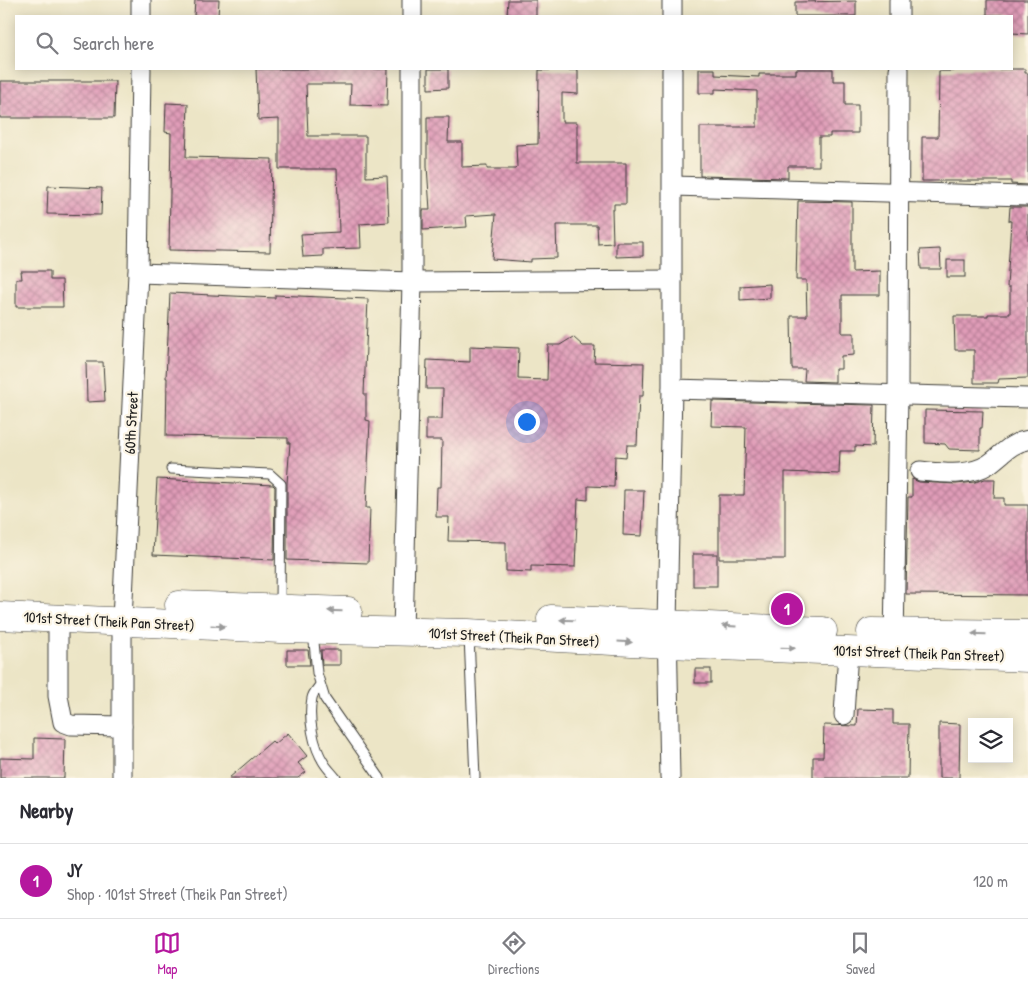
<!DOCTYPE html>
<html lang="en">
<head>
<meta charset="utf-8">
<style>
	body { margin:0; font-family:"Patrick Hand",sans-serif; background:#f7f7f7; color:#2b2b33 }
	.controls { position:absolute; right:15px; bottom:15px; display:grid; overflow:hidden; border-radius:0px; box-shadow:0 2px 12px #0003 }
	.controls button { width:45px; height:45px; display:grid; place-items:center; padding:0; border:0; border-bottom:1px solid #e1e1e2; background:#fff; color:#2b2b33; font:25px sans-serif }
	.you { position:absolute; left:526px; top:421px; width:18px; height:18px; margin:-12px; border:4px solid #fff; border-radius:50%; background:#1a73e8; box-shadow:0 0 0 8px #1a73e833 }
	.badge { display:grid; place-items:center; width:32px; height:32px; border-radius:50%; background:#b5179e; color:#fff; font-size:16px; font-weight:700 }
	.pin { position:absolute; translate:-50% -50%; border:2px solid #fff; box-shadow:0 1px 5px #0006 }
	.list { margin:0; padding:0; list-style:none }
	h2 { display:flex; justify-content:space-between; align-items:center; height:65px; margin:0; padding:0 20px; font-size:21px }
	h2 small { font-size:16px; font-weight:400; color:#7c7c81 }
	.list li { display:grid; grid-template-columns:32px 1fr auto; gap:15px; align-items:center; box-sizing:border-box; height:75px; padding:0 20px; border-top:1px solid #e1e1e2 }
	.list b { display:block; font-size:19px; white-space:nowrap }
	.list p { margin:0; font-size:16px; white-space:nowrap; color:#7c7c81 }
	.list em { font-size:16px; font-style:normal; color:#7c7c81 }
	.icon { flex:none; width:28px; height:28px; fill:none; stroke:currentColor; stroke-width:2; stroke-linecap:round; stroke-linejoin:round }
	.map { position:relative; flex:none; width:1028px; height:778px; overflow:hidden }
	.search { position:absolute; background:#fff; box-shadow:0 2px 12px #0003; left:15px; right:15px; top:15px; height:55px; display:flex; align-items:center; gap:12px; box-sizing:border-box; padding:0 18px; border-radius:0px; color:#7c7c81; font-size:19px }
	.sheet { height:140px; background:#fff }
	nav { display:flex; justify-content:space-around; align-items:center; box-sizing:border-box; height:70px; border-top:1px solid #e1e1e2; background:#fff; font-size:14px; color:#7c7c81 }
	nav a { display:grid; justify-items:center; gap:2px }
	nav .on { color:#b5179e }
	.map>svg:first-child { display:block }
	.building { fill:url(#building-cross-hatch) }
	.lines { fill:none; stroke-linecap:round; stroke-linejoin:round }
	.service-casing { stroke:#3b3a36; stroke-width:11 }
	.minor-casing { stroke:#3b3a36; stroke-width:21 }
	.primary-casing { stroke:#3b3a36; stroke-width:29 }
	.service { stroke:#fff; stroke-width:9 }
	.minor { stroke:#fff; stroke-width:19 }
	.primary { stroke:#fff; stroke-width:28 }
	.oneway { fill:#999 }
	.labels { text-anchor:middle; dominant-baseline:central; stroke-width:4.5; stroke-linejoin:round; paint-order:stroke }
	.street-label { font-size:15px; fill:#1c1c1c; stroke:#fcf5e5 }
</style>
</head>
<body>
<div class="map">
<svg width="1028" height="778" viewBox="0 0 1028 778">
	<defs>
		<pattern id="building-cross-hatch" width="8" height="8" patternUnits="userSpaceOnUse" patternTransform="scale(1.25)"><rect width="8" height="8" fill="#e09cb8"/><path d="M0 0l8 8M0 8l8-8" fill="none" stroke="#b57e95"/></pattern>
	</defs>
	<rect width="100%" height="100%" fill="#fcf5e5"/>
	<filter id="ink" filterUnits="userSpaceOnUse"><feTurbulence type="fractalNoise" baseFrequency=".02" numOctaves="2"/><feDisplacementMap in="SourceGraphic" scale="10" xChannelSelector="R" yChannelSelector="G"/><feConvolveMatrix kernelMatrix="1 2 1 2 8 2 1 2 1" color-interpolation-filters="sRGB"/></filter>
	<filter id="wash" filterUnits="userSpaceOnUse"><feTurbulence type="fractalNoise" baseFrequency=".0096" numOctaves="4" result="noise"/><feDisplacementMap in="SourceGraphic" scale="20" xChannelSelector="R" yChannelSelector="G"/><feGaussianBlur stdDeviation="1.12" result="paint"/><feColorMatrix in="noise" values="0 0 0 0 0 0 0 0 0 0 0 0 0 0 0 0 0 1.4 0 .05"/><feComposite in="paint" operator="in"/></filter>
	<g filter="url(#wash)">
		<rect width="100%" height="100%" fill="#ece5c6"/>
		<g id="blocks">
			<!-- building -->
			<g class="building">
				<path d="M195 0H219L218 16H194Z"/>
				<path d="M508 0H536V16H507Z"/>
				<path d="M987 0H1028V34L1012 33 1013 15H987Z"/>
				<path d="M856 1V16H795V2Z"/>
				<path d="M256 69H388L387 106 350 105 351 84H306L308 136H366V177L387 176 389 222 360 224 361 248 323 249V256L303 257 301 234 339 232 337 169H279V119L258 120Z"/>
				<path d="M428 69H448V88L428 89Z"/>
				<path d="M699 69H715V75L759 77V74H796V69H833V81H845V105H858V133H830V137H819V166H788V178L700 176V127H757V91L715 89V93H699Z"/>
				<path d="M954 69H1025V73H1028V185L1011 184V181H922V137H938L939 71H954Z"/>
				<path d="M539 70H578V94L562 93V122H577V163H626V204H614V210H612L613 243 598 244 597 225H556L557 258 531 259V262L492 259 496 214 466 216 467 227 423 230V210H430L427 166V117H449L448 142H462V167L487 166V169H515L517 167 516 145 538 144Z"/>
				<path d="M0 81H115L114 118H0Z"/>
				<path d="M166 103 188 104 186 157 272 159 270 252 169 250 171 133 165 132Z"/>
				<path d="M48 186 102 188 101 215 47 214Z"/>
				<path d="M798 201 852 202V272L880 271V295H842V333H854V355L841 356V369H835V382L804 381 805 369H792L791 316H807L806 280H796Z"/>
				<path d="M1010 207H1028V378L999 379 998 383H974V350H955L954 316H988V314H1010V287H1007L1011 221H1009Z"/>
				<path d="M616 242H643V256L616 257Z"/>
				<path d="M940 249 941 269H921L920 250Z"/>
				<rect x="947" y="260" width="18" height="17"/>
				<path d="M21 271H50V280H62L63 307H16V279H22Z"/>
				<path d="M770 284V298L740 300V286Z"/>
				<path d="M170 293 275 298V295L368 299 364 394H366V420L370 421 366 508H370L368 563 287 560V483L290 443H288V438L166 436 167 378H166Z"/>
				<path d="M573 337 583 346H595L594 362 644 363 643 396H639L637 445H627L626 457 615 456 614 487 588 486V500L578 499 575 567 531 566V572L506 571V542L448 541 449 517H436L437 487H441L442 440H426V419H442L443 389H426L427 360 470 362V346L519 348 518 379 547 380 548 345H560Z"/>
				<path d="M86 362H103L105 401 87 402Z"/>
				<path d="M712 401 874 405 873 447 855 446V451H840L839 474 785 472V559H719V495H744L746 427 711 426Z"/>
				<path d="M925 410 983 411 982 428H980V450L949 449 945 444 925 443Z"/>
				<path d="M157 479 273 485 275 487 274 560 153 555Z"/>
				<path d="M912 479 919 482 956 484 975 482 985 479H995L994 498H1004V505H1028V595L906 594 908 497H912Z"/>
				<path d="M624 490H644L642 536 623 535Z"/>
				<rect x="693" y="554" width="24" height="32"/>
				<path d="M287 650H308L310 665H287Z"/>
				<path d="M321 650H340V665H322Z"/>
				<rect x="695" y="669" width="16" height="14"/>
				<path d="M858 709 893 710V724H909L908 778H813V757H823L824 725 857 726Z"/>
				<path d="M939 723 960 724 959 778H939Z"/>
				<path d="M288 733 307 756 298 763 306 772 298 778H229L272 741 275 744Z"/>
				<path d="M34 738 65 739 64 778H0V758L34 759Z"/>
			</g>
		</g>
	</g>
	<g filter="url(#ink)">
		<use href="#blocks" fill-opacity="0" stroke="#3b3a36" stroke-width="1"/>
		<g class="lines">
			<!-- service casing -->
			<g class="service-casing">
				<g id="service">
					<path d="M171 469 270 474 281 484 280 606"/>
					<path d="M313 632 317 673 325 699 380 778"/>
					<path d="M469 636 475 778"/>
					<path d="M320 685C317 689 313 693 312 698 308 718 313 746 324 763 327 768 332 773 336 778"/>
				</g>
			</g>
			<!-- minor casing -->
			<g class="minor-casing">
				<g id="minor">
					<path d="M412 0V16"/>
					<path d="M672 0V16"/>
					<path d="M141 16V0"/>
					<path d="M899 16V0"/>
					<path d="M673 186 1028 196"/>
					<path d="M138 273 412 282 672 280"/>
					<path d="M672 389 1028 398"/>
					<path d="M920 471C943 473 969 477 989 464 1003 454 1010 443 1028 440"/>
					<path d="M58 618V696L63 722 71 725 122 726"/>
					<path d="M403 632 412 282V69"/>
					<path d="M894 643 898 395 899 69"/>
					<path d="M844 715 848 651"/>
					<path d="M122 778V621L138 273 141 69"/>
					<path d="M670 778 667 624 672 389V69"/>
				</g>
			</g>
			<!-- primary casing -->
			<g class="primary-casing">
				<g id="primary">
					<path d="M179 605 348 611"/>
					<path d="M0 616 281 629 468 633 668 644 1028 658"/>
					<path d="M551 619 823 631"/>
					<path d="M871 632 1028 634"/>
				</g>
			</g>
			<!-- service -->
			<use href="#service" class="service"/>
			<!-- minor -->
			<use href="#minor" class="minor"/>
			<!-- primary -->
			<use href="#primary" class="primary"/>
		</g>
		<!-- one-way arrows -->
		<defs><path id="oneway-solid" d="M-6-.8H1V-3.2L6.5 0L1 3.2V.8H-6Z" transform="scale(1.25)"/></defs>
		<g class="oneway">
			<use href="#oneway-solid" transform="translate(335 611) rotate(-178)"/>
			<use href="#oneway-solid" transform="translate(567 620) rotate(-178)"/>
			<use href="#oneway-solid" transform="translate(218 626) rotate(3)"/>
			<use href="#oneway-solid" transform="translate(729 626) rotate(-177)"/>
			<use href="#oneway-solid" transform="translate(979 634) rotate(-179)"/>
			<use href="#oneway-solid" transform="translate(625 642) rotate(3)"/>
			<use href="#oneway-solid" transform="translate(788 648) rotate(2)"/>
		</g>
	</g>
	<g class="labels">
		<!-- street labels -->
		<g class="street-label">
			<text transform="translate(131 423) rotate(-87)">60th Street</text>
			<text transform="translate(109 621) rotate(3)">101st Street (Theik Pan Street)</text>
			<text transform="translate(514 637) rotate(3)">101st Street (Theik Pan Street)</text>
			<text transform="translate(919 653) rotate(2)">101st Street (Theik Pan Street)</text>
		</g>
	</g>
</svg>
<div class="controls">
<button><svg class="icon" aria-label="layers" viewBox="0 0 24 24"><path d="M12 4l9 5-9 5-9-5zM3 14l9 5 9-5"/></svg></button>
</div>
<div class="you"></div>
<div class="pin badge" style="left:787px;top:609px">1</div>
<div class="search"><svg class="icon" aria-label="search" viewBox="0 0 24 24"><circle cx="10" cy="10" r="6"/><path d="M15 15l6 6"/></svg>Search here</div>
</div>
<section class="sheet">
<h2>Nearby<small></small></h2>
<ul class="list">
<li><span class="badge">1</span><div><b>JY</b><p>Shop · 101st Street (Theik Pan Street)</p></div><em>120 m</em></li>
</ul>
</section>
<nav>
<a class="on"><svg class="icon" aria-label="map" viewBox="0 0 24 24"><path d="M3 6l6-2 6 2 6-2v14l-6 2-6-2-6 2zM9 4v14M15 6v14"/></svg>Map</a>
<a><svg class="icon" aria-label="directions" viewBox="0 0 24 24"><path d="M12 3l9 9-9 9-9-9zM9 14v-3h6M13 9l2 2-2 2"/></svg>Directions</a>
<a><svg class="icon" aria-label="saved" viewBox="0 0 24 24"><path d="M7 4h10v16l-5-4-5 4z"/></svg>Saved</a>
</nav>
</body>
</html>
